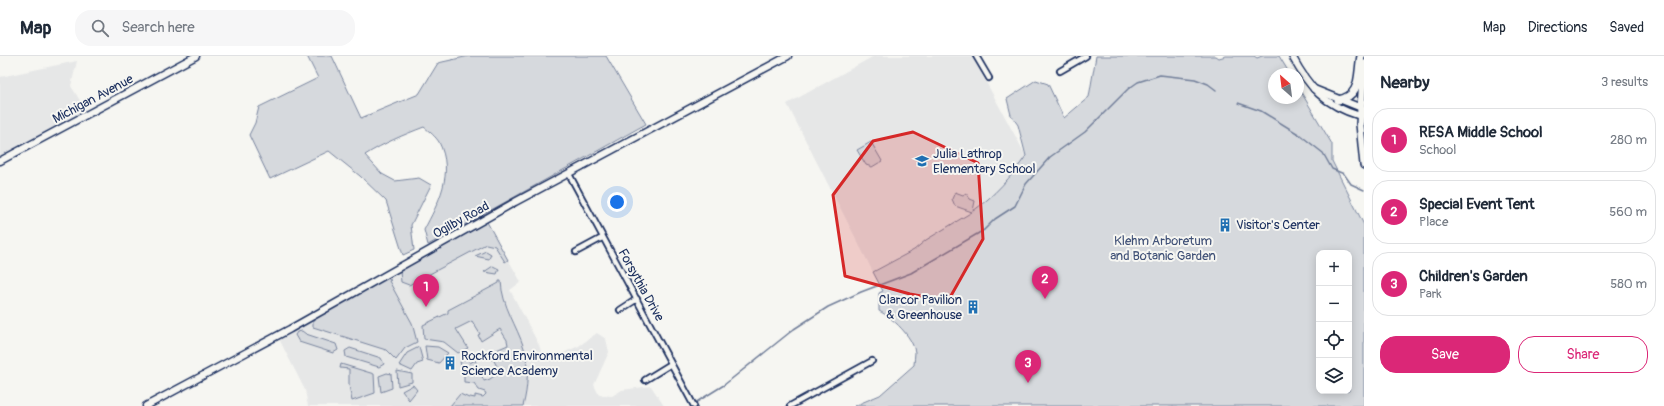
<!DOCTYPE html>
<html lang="en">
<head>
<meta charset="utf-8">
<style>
	body { margin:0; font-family:Pangolin,sans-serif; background:#f6f6f7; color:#1f2937 }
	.controls { position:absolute; right:12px; bottom:12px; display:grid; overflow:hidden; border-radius:8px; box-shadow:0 2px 10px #0003 }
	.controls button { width:36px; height:36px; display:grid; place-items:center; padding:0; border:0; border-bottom:1px solid #e0e1e3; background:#fff; color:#1f2937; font:20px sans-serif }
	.compass { position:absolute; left:1268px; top:12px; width:36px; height:36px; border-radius:50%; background:#fff; box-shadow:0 2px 10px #0003; rotate:332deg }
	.you { position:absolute; left:617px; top:146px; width:14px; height:14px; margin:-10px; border:3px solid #fff; border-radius:50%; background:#1a73e8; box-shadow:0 0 0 6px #1a73e833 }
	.badge { display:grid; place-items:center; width:26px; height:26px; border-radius:50%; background:#db2777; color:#fff; font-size:13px; font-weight:700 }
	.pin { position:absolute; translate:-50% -33px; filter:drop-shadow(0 1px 2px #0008) }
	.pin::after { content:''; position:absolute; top:21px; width:14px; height:12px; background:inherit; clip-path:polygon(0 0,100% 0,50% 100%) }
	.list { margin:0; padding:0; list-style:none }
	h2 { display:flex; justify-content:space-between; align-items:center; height:52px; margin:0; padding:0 16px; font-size:17px }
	h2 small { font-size:13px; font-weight:400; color:#747a83 }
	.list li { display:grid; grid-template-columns:26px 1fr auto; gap:12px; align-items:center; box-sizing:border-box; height:64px; margin:0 8px 8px; padding:0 8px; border:1px solid #e0e1e3; border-radius:16px }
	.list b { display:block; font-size:15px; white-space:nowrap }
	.list p { margin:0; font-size:13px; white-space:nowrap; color:#747a83 }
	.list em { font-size:13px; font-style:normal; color:#747a83 }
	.actions { display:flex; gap:8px; padding:12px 16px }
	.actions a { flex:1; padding:9px 0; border:1px solid #db2777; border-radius:16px; text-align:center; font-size:14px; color:#db2777 }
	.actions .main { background:#db2777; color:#fff }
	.icon { flex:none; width:22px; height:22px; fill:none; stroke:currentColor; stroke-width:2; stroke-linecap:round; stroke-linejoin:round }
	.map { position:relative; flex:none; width:1364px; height:350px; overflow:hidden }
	header { display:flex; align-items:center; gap:24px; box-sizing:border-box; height:56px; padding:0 20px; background:#fff; border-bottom:1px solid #e0e1e3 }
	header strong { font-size:19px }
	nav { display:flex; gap:22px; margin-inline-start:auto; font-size:14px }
	.search { width:280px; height:36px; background:#f6f6f7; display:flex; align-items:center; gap:10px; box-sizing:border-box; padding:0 14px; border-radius:16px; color:#747a83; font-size:15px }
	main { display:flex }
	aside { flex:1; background:#fff }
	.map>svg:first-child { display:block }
	.built { fill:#e6e7e7 }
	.green { fill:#d6d9dd; stroke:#78849e; fill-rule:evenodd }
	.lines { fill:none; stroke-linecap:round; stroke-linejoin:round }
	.stream { stroke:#717e99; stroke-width:1.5 }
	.street-casing { stroke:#1b2f5e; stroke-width:8 }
	.secondary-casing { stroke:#1b2f5e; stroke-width:9 }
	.primary-casing { stroke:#1b2f5e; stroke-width:10 }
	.street { stroke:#f6f6f2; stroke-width:4.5 }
	.secondary { stroke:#f6f6f2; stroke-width:6 }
	.primary { stroke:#f6f6f2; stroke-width:7 }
	.marked { fill:#d62828; fill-opacity:0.2; stroke:#d62828; stroke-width:3; stroke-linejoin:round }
	.labels { text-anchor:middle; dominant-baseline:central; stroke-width:4; stroke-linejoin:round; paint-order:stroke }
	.street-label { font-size:13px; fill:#1b2f5e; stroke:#f6f6f2 }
	.poi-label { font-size:13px; fill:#1b2f5e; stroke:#f6f6f2; text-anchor:start }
	.park-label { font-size:13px; fill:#405177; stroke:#f6f6f2 }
</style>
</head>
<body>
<header>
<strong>Map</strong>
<div class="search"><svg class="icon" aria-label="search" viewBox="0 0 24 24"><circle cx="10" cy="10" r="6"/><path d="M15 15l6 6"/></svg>Search here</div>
<nav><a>Map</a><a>Directions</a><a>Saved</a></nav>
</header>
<main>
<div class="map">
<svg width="1364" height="350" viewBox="0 0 1364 350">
	<rect width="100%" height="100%" fill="#f6f6f2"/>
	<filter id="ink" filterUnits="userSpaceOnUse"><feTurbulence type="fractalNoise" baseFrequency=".025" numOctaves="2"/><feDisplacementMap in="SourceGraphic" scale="8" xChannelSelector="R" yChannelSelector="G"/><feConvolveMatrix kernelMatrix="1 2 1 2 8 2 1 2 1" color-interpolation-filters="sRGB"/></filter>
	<g filter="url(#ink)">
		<!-- built -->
		<g class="built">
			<path d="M874 0H972L1031 109 985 156 873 216 787 48Z"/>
			<path d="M77 5 71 30 87 56 0 102V21Z"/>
			<path d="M487 166 521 226 510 234 539 289 544 305 579 290 597 277 606 283 609 296 594 329 599 339 612 340 622 334 651 330 664 350H308L305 334 278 281Z"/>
		</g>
		<!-- green -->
		<g class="green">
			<path d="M307 0H332L361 62 419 38 438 7 469 0H606L646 68 428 189 424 174C438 147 455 118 439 86 436 81 429 75 424 71 403 79 384 87 365 99L382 118 395 125 419 122 431 129 411 169 414 194 403 199 386 145 360 120 329 95 270 123 249 79 255 67 259 51 318 22Z"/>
			<path d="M1096 0H1216L1219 2 1226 0H1254L1257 2 1262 0H1279L1290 18H1274V42H1298V31L1332 88V105L1364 169V350H854L880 339 914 309C914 305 915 300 915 296 912 280 893 262 879 255V237L883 235 873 216 914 194 926 184 972 156 955 150 952 143 955 136 963 139 966 137 970 143 975 145 973 155C994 140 1011 121 1026 100L1018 69 1011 59 1007 43 1036 24 1048 28 1064 62 1089 41ZM1319 197H1349V335H1319Z"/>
			<path d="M871 86 882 105 872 111 866 109 857 94Z"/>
			<path d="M487 166 508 204 505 206 495 190 486 188 409 229 401 226 400 215Z"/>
			<path d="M486 195 491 198 489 203 475 200Z"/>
			<path d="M493 210 499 213 497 218 484 216Z"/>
			<path d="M387 222 391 224 389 225 412 267 417 286 405 292 396 304 386 294 313 271V263Z"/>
			<path d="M499 225H501C502 250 517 270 524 292 529 310 528 332 523 350H450L460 338 469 342 470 341 475 342V339L483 341 486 338 485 336 479 334 474 327 464 326V318L460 306 467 302 470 307 475 304 484 325 490 323 500 316 493 303 491 304 487 298 508 289 507 284 500 273 481 285 478 279 480 278 472 265 456 273 468 292 458 297 444 286 424 283 423 269 448 257V254L499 227Z"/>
			<path d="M302 275 306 278 336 288 338 294 333 297 299 286 295 279 297 276Z"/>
			<path d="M425 290 438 291 448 297 439 307 427 304Z"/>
			<path d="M419 291 423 306 417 308 412 315 399 309 407 297Z"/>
			<path d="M350 292 381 302 384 308 379 311 346 301 345 295Z"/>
			<path d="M341 308 374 318 375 337 352 345 349 329V313L340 312Z"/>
			<path d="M397 315 412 318V326L398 330Z"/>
			<path d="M387 317 391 318 392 332 381 336 379 320Z"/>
			<path d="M413 329 417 334 409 344 402 335Z"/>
		</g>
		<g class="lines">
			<!-- stream -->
			<g class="stream">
				<path d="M1238 47 1261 55 1300 79 1323 97 1332 113 1344 118 1351 128 1364 134"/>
				<path d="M695 347 724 329 794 273 828 251 861 236 911 217 984 174 995 163 1015 150 1026 128 1050 101 1085 76 1128 33 1138 26 1160 19 1195 23 1208 28 1216 34"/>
			</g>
			<!-- street casing -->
			<g class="street-casing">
				<g id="street">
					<path d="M976 0 989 22"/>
					<path d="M1060 15 1086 0"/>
					<path d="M569 118 694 350"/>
					<path d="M576 196 602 182"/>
					<path d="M620 254 637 243"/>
					<path d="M645 324 671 308"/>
					<path d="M790 350 872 305"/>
				</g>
			</g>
			<!-- secondary casing -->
			<g class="secondary-casing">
				<g id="secondary">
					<path d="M1292 0C1309 32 1324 49 1360 60L1364 58"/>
					<path d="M1314 33 1364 53"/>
					<path d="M0 105 196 0"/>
					<path d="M146 350 290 273 515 146 788 0"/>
				</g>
			</g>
			<!-- primary casing -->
			<g class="primary-casing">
				<g id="primary">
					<path d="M1364 7 1360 68 1364 109"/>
					<path d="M1338 44C1362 40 1357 19 1361 0"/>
				</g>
			</g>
			<!-- street -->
			<use href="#street" class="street"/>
			<!-- secondary -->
			<use href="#secondary" class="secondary"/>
			<!-- primary -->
			<use href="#primary" class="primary"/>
		</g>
	</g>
	<!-- marked area -->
	<path class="marked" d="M913 76 978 107 983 183 948 245 910 238 845 220 833 139 873 85Z"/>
	<!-- icons -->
	<defs>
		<g id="school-bare" transform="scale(1.08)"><path d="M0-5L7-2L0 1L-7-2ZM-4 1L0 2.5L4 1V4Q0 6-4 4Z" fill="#1f6fb2" stroke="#f6f6f2" stroke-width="2.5" paint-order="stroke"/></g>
		<g id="building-bare" transform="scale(1.08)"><path d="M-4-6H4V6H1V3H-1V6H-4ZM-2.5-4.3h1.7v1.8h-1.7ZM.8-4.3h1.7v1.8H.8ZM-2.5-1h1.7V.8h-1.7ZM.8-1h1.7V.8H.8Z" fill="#1f6fb2" stroke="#f6f6f2" stroke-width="2.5" paint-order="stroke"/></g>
	</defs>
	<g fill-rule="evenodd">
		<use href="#school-bare" x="922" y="105"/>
		<use href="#building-bare" x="1225" y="169"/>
		<use href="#building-bare" x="973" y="251"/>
		<use href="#building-bare" x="450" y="307"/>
	</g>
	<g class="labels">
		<!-- street labels -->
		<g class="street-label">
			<text transform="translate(93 43) rotate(-28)">Michigan Avenue</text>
			<text transform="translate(461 164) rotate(-29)">Ogilby Road</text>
			<text transform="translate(641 229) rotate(61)">Forsythia Drive</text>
		</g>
		<!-- poi labels -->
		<g class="poi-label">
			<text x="933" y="98">Julia Lathrop<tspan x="933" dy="15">Elementary School</tspan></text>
			<text x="1236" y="169">Visitor's Center</text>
			<text x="962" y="244" text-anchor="end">Clarcor Pavilion<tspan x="962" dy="15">&amp; Greenhouse</tspan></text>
			<text x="461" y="300">Rockford Environmental<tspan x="461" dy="15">Science Academy</tspan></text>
		</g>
		<!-- park labels -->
		<g class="park-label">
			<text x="1163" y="185">Klehm Arboretum<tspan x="1163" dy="15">and Botanic Garden</tspan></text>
		</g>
	</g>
</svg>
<div class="controls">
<button>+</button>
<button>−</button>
<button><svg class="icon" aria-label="locate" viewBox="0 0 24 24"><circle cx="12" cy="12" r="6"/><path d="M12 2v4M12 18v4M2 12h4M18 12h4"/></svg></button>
<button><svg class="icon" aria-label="layers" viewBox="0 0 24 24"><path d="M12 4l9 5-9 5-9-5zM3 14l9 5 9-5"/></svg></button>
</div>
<svg class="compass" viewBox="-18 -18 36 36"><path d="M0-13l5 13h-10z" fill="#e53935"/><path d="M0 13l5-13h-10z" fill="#747a83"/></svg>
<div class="you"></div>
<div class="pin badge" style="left:426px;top:251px">1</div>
<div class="pin badge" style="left:1045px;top:243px">2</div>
<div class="pin badge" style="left:1028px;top:327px">3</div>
</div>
<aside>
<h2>Nearby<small>3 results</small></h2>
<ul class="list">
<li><span class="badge">1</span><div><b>RESA Middle School</b><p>School</p></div><em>280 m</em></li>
<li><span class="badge">2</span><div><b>Special Event Tent</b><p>Place</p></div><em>560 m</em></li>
<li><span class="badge">3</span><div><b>Children's Garden</b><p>Park</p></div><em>580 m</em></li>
</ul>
<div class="actions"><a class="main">Save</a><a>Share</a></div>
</aside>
</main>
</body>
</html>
